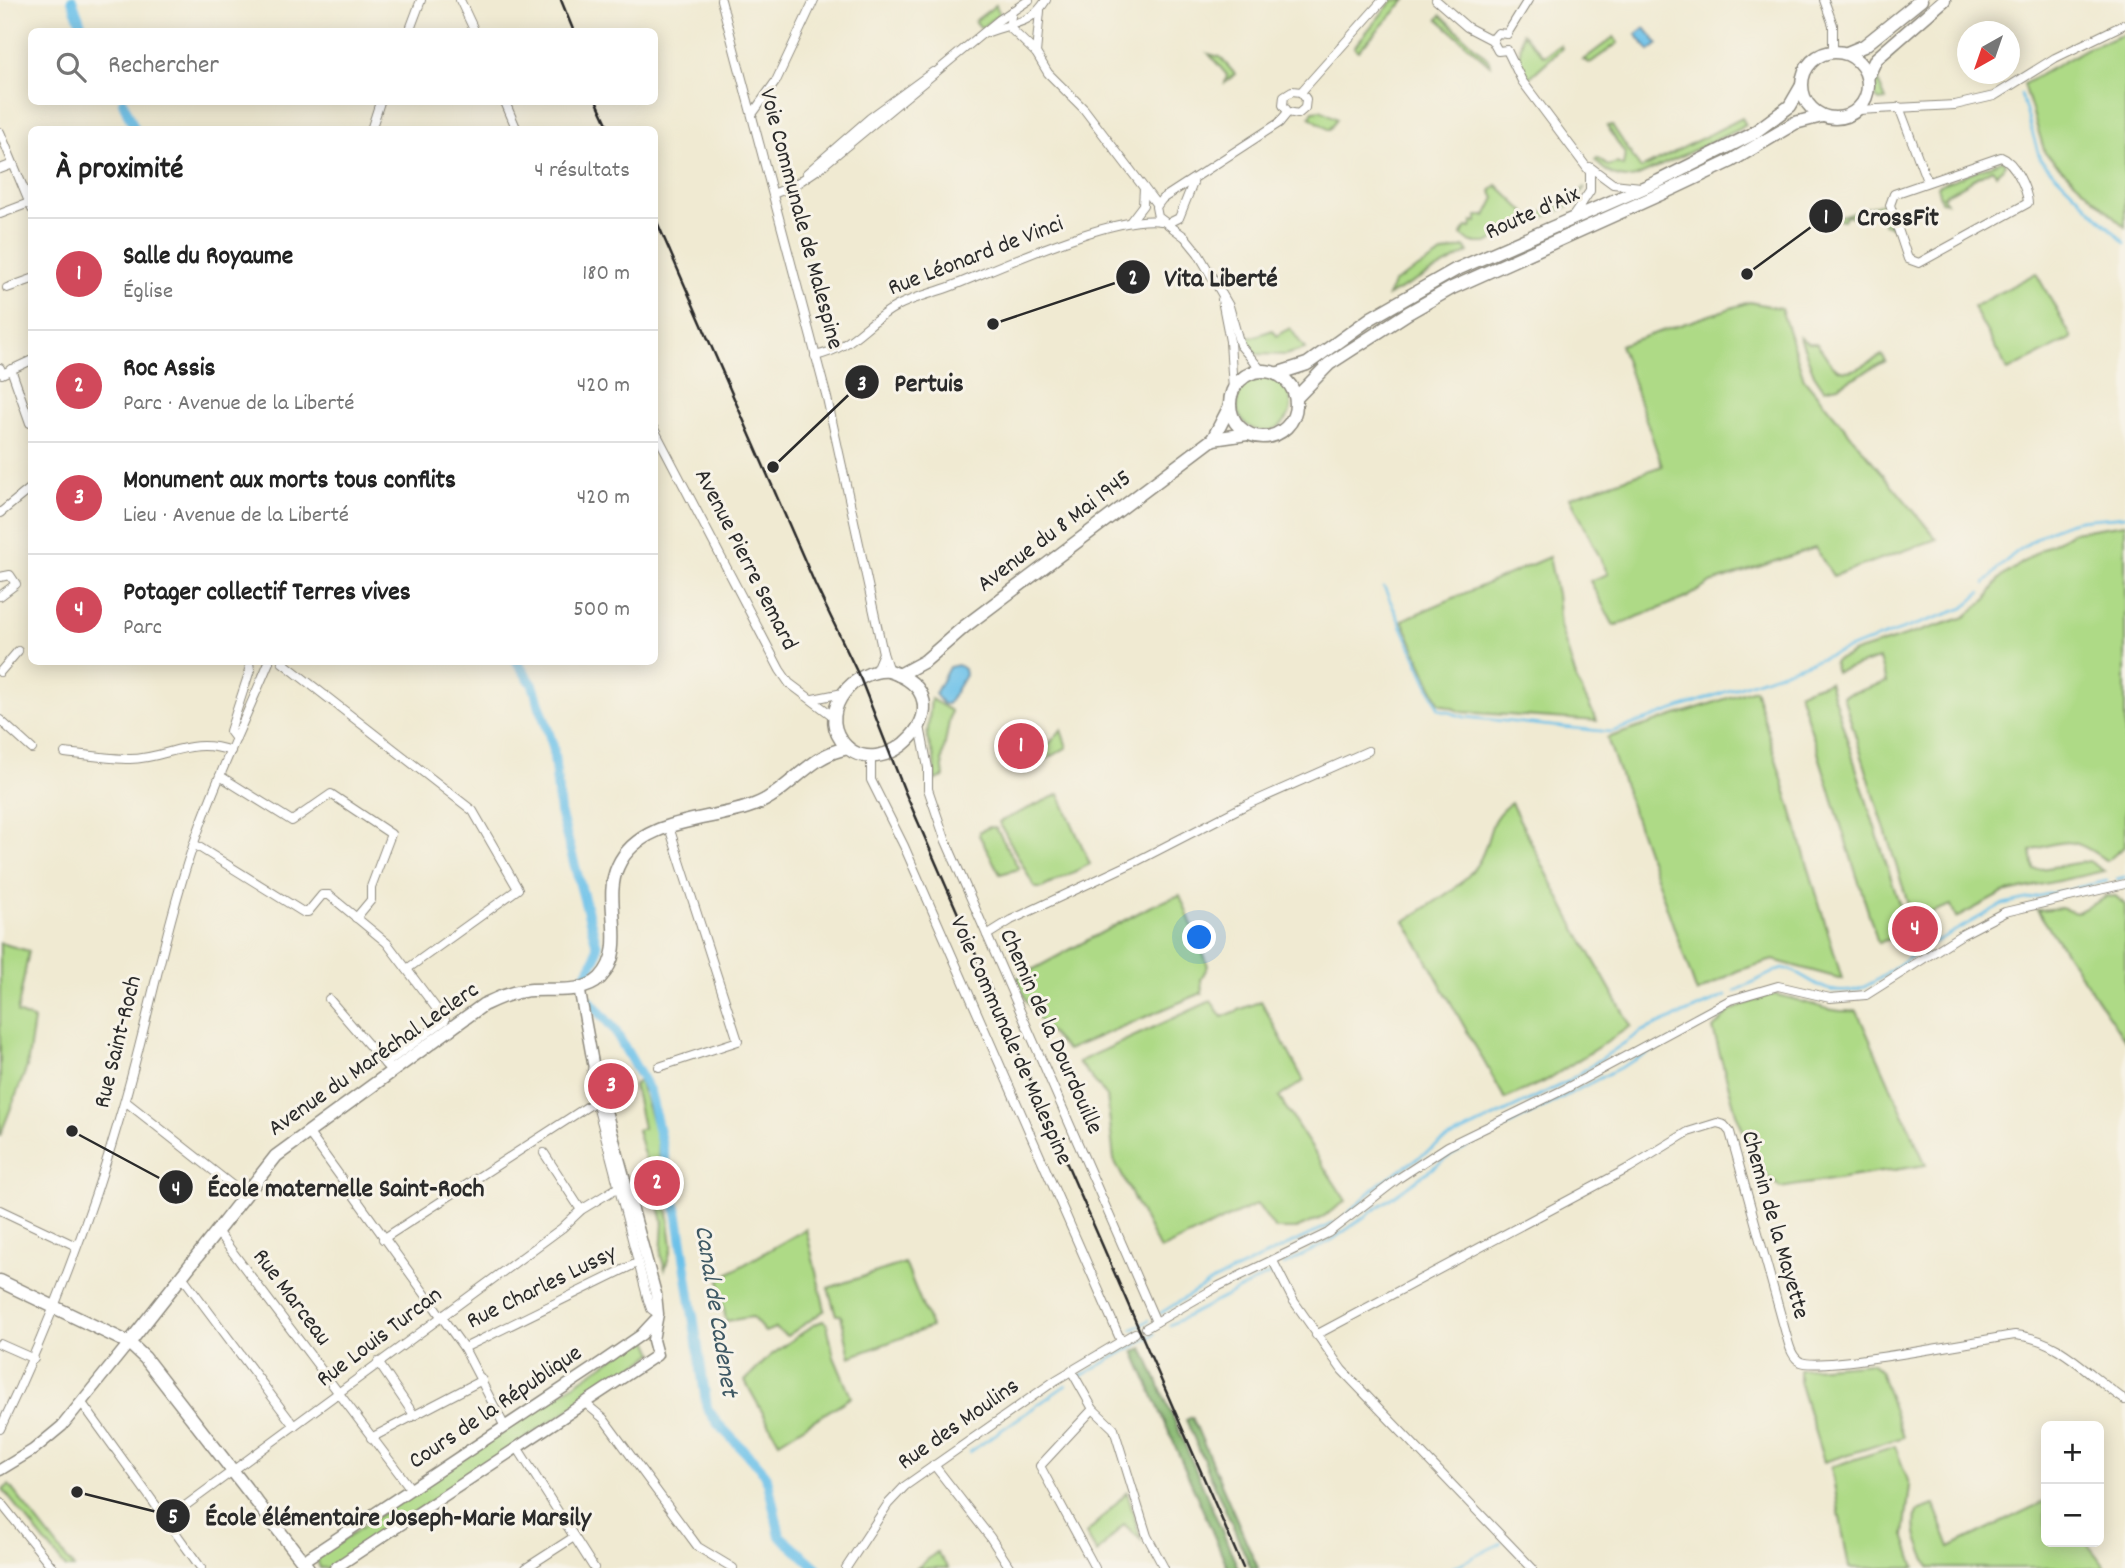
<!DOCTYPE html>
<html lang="fr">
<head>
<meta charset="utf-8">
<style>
	body { margin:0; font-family:Dekko,sans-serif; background:#f2f2f2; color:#222 }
	.controls { position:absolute; right:21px; bottom:21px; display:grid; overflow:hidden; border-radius:10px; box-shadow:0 4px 18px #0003 }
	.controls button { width:63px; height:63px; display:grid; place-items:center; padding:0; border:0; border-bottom:2px solid #e0e0e0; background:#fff; color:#222; font:35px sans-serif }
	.compass { position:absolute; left:1957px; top:21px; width:63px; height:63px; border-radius:50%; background:#fff; box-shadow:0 4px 18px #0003; rotate:220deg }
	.you { position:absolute; left:1200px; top:938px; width:24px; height:24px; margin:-18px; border:5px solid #fff; border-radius:50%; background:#1a73e8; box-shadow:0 0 0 10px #1a73e833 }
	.badge { display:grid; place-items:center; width:46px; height:46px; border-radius:50%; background:#d1495b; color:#fff; font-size:23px; font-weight:700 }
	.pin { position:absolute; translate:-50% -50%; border:4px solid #fff; box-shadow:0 2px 7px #0006 }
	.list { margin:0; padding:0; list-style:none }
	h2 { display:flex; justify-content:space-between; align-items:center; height:91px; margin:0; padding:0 28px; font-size:30px }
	h2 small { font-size:23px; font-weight:400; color:#767676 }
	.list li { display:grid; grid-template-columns:46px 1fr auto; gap:21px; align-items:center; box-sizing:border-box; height:112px; padding:0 28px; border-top:2px solid #e0e0e0 }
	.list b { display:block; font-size:26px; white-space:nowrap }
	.list p { margin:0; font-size:23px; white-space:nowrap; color:#767676 }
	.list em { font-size:23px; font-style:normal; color:#767676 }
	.icon { flex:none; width:38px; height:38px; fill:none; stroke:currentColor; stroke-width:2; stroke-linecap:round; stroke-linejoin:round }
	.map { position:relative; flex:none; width:2125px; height:1568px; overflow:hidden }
	.search { position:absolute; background:#fff; box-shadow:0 4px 18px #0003; left:28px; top:28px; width:630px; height:77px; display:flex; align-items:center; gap:18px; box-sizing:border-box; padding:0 24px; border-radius:10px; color:#767676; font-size:26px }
	.panel { position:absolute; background:#fff; box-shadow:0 4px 18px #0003; left:28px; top:126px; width:630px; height:539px; border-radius:10px }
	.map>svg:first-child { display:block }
	.green { fill:#aeda86; stroke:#6c8258; stroke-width:2 }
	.forest { fill:#8aba73; stroke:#5a724f; stroke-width:2 }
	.water { fill:#6cc1e9; stroke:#4c768a; stroke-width:2 }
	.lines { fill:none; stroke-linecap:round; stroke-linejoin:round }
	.stream { stroke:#6cc1e9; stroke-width:2.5 }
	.canal { stroke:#6cc1e9; stroke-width:10 }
	.minor-casing { stroke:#8e8a7e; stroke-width:10 }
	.tertiary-casing { stroke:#8e8a7e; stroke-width:13 }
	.secondary-casing { stroke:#8e8a7e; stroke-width:15 }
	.minor { stroke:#fff; stroke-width:8 }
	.tertiary { stroke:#fff; stroke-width:10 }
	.secondary { stroke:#fff; stroke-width:12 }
	.rail { stroke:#2b2b2b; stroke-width:2.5 }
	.labels { text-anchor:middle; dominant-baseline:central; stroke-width:6; stroke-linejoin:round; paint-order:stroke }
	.street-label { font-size:24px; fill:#2b2b2b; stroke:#f7f3e8 }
	.water-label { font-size:26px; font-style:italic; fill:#3e5864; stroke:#f7f3e8 }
	.leader { fill:none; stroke:#2b2b2b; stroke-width:2.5 }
	.callout-dot { fill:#2b2b2b; stroke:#f7f3e8; stroke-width:2.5 }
	.mark-label { font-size:21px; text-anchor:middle; font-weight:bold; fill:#fff }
	.callout-label { font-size:26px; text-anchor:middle; font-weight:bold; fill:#2b2b2b; stroke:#f7f3e8; stroke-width:6; stroke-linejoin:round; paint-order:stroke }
</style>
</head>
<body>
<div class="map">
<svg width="2125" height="1568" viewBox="0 0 2125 1568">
	<rect width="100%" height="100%" fill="#f7f3e8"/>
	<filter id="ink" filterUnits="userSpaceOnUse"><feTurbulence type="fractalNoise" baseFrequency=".0143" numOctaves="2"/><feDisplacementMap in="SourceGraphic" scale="14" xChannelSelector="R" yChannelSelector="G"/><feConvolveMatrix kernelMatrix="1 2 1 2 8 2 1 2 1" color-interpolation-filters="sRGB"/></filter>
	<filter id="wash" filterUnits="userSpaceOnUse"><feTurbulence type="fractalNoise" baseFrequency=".00686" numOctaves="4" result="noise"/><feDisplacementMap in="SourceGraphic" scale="28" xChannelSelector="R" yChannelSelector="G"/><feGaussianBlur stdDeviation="1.57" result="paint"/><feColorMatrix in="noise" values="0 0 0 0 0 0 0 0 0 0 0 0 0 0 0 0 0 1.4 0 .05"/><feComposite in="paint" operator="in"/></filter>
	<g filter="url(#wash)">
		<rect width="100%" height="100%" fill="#f0ead2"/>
		<!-- green -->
		<g class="green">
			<path d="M1393 0H1406L1358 51 1354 47Z"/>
			<path d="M996 5 999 14 981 28 975 21Z"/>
			<path d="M1441 15 1489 60 1490 65 1438 19Z"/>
			<path d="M1522 33 1544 56 1560 45 1562 48 1529 78 1519 61Z"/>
			<path d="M2125 34V227L2045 153 2024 84 2088 48Z"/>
			<path d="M1614 37 1618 43 1590 63 1583 60Z"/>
			<path d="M1897 50 1874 72 1886 100 1879 101C1860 77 1879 64 1897 50Z"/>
			<path d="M1209 54 1220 57 1235 74 1225 83 1227 75Z"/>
			<path d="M1321 110 1337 119 1329 130 1310 117 1313 111Z"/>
			<path d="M1742 118 1746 125 1735 131 1636 177C1619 181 1605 172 1595 160L1597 158 1608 166 1617 163 1623 166 1625 154 1607 126 1612 125 1641 169Z"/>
			<path d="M2004 160 2006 165 1996 174 1992 169 1943 196 1946 202 1941 201 1937 186Z"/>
			<path d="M1497 185 1531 218 1574 199 1585 187 1572 205 1487 243H1471L1461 235 1467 227 1471 228 1473 221 1477 222V216H1486L1495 198 1491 191Z"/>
			<path d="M1883 203 1892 227 1884 224 1879 213 1867 209 1854 217 1847 215 1844 220H1834V218Z"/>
			<path d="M1464 247 1469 252 1388 296 1393 283 1444 253Z"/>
			<path d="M2036 273 2072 338 2008 371 1973 307Z"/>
			<path d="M1749 302 1781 308 1804 379 1937 539 1833 576 1815 548 1711 583 1686 598 1614 626 1590 581 1608 574 1570 497 1662 466 1620 345Z"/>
			<path d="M1290 328 1305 349 1285 355 1255 354 1246 339 1273 330 1277 336Z"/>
			<path d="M1800 337 1808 343H1816C1823 350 1827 360 1834 366 1848 379 1869 362 1882 355L1886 361 1838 386 1824 389 1814 374Z"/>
			<circle cx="1264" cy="404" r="27"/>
			<path d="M2125 524V846L2107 861C2073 838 2070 838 2031 851L2034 870 2089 861 2104 871 2003 893 1956 918 1951 905 1913 919 1843 696 1886 682 1879 659 1836 672 1833 662 1855 652 1965 617 1987 599 1999 579 2042 549 2073 532Z"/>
			<path d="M1549 557 1557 594 1560 626 1577 681 1597 721 1462 712 1439 703 1402 620Z"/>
			<path d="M1829 682 1908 932 1878 943 1799 692Z"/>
			<path d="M1755 689 1842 979 1773 960 1737 971 1697 993 1607 738Z"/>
			<path d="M931 699 951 711 942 760 944 777 935 780 934 757 927 738Z"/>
			<path d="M1061 730 1067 747 1024 773 1019 762 1021 760 1030 766Z"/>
			<path d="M1059 794 1090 864 1042 888H1035L999 822Z"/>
			<path d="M1511 803 1570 918 1631 1026 1547 1080 1505 1099 1405 921C1430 904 1461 889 1478 863 1493 839 1485 820 1511 803Z"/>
			<path d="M990 827 996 828 1019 869 1000 874 979 835 980 831Z"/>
			<path d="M1180 895 1208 966 1201 979 1202 993 1067 1050C1044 1028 1027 1008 1017 978L1151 906Z"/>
			<path d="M2116 896 2125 905V1040L2037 910 2061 908 2076 913 2106 897Z"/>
			<path d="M0 943 29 951 17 1013 34 1020 27 1067 0 1136Z"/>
			<path d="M1771 994C1802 998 1826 1014 1857 1011L1926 1165 1780 1188 1760 1168 1753 1156 1736 1113 1713 1029 1730 1011Z"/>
			<path d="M1211 1001 1222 1017 1261 1001 1304 1081 1279 1097 1346 1201 1321 1218 1296 1229H1275L1257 1204 1160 1250 1114 1160 1107 1096 1078 1062Z"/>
			<path d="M639 1081 655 1129 667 1206 672 1246 665 1269 661 1256 663 1221 637 1130 643 1128 634 1085Z"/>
			<path d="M806 1229 825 1310 787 1336 775 1328 765 1332 752 1317 726 1321 719 1279Z"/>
			<path d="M905 1263 931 1327 850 1357 841 1315H836L828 1288Z"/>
			<path d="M823 1321 827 1324 834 1357 851 1397 779 1442 745 1381 770 1356 815 1324Z"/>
			<path d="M643 1338 648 1340 654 1353 331 1568H320L316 1558Z"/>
			<path d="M1871 1363 1880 1371 1903 1437 1824 1462 1799 1381V1369Z"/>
			<path d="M1895 1446 1910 1486 1904 1535 1915 1568H1849L1831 1467Z"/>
			<path d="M9 1485 13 1490 74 1568H66L3 1490Z"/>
			<path d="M1127 1492 1141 1540 1124 1524 1097 1553 1086 1534Z"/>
			<path d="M2045 1501 2046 1542H2086L2106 1568H1930C1921 1549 1911 1532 1917 1511L1934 1505 1950 1547Z"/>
			<path d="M937 1552 948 1568H917Z"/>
		</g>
		<!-- forest -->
		<g class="forest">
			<path d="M1143 1348 1238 1568H1228L1134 1351Z"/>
			<path d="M1192 1417 1258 1568H1251L1186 1420Z"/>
		</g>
		<!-- water -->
		<g class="water">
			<path d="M1645 28 1658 44 1649 51 1636 34Z"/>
			<path d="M958 665 964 669 965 675 948 704H943L935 694 949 667Z"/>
		</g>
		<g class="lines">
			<!-- stream -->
			<g class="stream">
				<path d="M2021 94 2040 159 2125 243"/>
				<path d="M1985 584C2004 558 2047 525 2080 520 2095 518 2110 518 2125 516"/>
				<path d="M1384 587 1439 709 1464 717 1611 732 1964 608 1981 592"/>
				<path d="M2117 879 2125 877"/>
				<path d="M1926 947 2003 904 2107 881"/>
				<path d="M1735 991 1782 968C1797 970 1808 981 1822 987 1857 1003 1887 973 1914 954"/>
				<path d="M1343 1218 1380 1183 1442 1142 1567 1082 1642 1031 1726 996"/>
				<path d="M1284 1265 1332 1240 1451 1155 1724 1014"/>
				<path d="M1161 1313 1209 1283 1334 1223"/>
				<path d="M1170 1325 1270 1274"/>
				<path d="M1132 1330 1149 1320"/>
				<path d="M1081 1376 1155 1334"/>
				<path d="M970 1452 1066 1385"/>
				<path d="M1452 1568 1501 1543"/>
			</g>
			<!-- canal -->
			<g class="canal">
				<path d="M72 0 84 32"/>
				<path d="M123 102 135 130"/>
				<path d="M517 662 533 685 553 746 560 812 597 946 596 957 584 978"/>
				<path d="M590 1001 614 1029 650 1092 678 1217 707 1408 718 1424 761 1468 768 1482 780 1536 817 1568"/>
			</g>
		</g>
	</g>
	<g filter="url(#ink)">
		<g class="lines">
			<!-- minor casing -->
			<g class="minor-casing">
				<g id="minor">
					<path d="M460 0 475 32"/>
					<path d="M721 0 827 398 883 653"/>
					<path d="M1436 0 1467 27 1492 40"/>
					<path d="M1824 0 1833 25V51"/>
					<path d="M1012 11 1009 27 1036 53 1048 73 1084 109 1157 205"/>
					<path d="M409 32 421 0"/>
					<path d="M988 32C1013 22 1031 25 1046 0"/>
					<path d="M1507 34 1498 33 1492 40 1498 51 1507 50"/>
					<path d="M1507 34 1528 0"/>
					<path d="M1507 50 1522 81 1590 172V191L1574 215"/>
					<path d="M1036 53 1040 11"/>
					<path d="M1301 92 1383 0"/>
					<path d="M505 102 517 130"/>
					<path d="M1899 107 1927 181"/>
					<path d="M1858 110 1955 105 1994 96 2055 58 2125 24"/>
					<path d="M1288 112 1283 105 1284 96 1292 91 1301 92"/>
					<path d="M1288 112 1298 114 1305 108 1306 99 1301 92"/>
					<path d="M753 113 776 81 814 0"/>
					<path d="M371 130 380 102"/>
					<path d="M0 132 32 209"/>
					<path d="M2001 157C2015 162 2027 189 2028 203L1919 263 1908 259 1890 205 1894 194Z"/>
					<path d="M1590 167 1613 184 1641 187"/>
					<path d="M0 169 13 164"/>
					<path d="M807 173 870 118 933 72"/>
					<path d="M773 194 793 186 820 168 999 20 1029 0"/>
					<path d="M0 214 29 203"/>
					<path d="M1130 222 1143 205 1144 188"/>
					<path d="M1169 223 1179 218 1193 183"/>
					<path d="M7 288 32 279"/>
					<path d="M1222 300 1230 341 1233 390"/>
					<path d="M815 356C855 347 863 324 897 306 914 297 934 293 952 286 1000 267 1114 214 1161 221"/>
					<path d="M0 368 2 374 32 360"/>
					<path d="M11 369 30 423"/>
					<path d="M1262 371 1240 345 1229 306 1198 253 1185 237 1158 217 1156 207 1162 199 1279 123 1288 112"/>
					<path d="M654 429 780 670 789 683 833 716"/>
					<path d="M0 513 32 487"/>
					<path d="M0 577 10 575 16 584 0 596"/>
					<path d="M282 662 473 811 518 889 407 969"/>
					<path d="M0 672 18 651"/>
					<path d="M875 672 883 653 889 671"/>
					<path d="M813 699 843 693"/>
					<path d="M0 720 32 749"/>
					<path d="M920 726 928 768V789L945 839 1156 1322"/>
					<path d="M236 739 230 731 250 670 249 662"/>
					<path d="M65 753C86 755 108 759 130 759 167 759 189 736 231 751"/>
					<path d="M871 756V780L904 846 1121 1341"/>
					<path d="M220 776 292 821 331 794 391 834 371 887V900L356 918"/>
					<path d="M194 844 303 912H308L322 895H329L387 943 445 1020 385 1064 391 1071"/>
					<path d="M987 935 1011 920 1137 861 1246 805 1368 751"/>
					<path d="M329 999 385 1064"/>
					<path d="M593 1066 590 1078 648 1300 651 1309 658 1314"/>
					<path d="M659 1067 738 1041 669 827"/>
					<path d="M125 1101 243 1194"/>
					<path d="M308 1132 464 1348 505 1427"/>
					<path d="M544 1153 581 1210"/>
					<path d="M0 1210 76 1246"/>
					<path d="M216 1230 411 1489"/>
					<path d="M383 1239 596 1101"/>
					<path d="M1273 1261 1293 1300 1342 1370 1532 1568"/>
					<path d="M182 1276 294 1426"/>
					<path d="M1146 1328 1219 1286 1328 1233 1399 1178 1448 1146 1565 1089 1730 1000 1778 986 1830 998 1866 995 1961 935 2005 912 2125 884"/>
					<path d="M1316 1335 1629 1168 1688 1132 1717 1123 1724 1125 1730 1132 1786 1334C1789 1344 1791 1357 1801 1362 1821 1371 1981 1340 2015 1335 2061 1339 2089 1376 2125 1400"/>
					<path d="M0 1344 34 1359"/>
					<path d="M464 1348 637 1263"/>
					<path d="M378 1362 414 1415"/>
					<path d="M1071 1370 1093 1409 1114 1429 1147 1536 1164 1568"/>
					<path d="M82 1403 201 1568"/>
					<path d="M585 1403 603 1418 698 1547 733 1568"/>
					<path d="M1093 1409 1040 1466 1095 1568"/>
					<path d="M0 1429C50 1325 92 1215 124 1103 149 1017 165 928 194 843 215 781 244 722 269 662"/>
					<path d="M371 1438 482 1380"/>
					<path d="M517 1447 594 1568"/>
					<path d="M934 1465 990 1537 1010 1568"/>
					<path d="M0 1502 53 1568"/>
					<path d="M166 1520 562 1228 581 1210 617 1188"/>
					<path d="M526 1568 574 1537"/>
					<path d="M846 1568 888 1504 905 1486 1056 1380 1135 1333"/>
				</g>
			</g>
			<!-- tertiary casing -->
			<g class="tertiary-casing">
				<g id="tertiary">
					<path d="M0 1470 33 1450 62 1426 129 1343"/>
					<path d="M303 1561 602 1362 641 1335 655 1320"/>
					<path d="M335 1568 657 1355 653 1340 658 1314 656 1294 593 1063 579 987"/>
				</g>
			</g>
			<!-- secondary casing -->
			<g class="secondary-casing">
				<g id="secondary">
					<circle cx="1835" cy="85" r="33"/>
					<path d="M1847 53 1864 46 1921 0"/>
					<path d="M1868 76 1876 59 1944 0"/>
					<circle cx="1263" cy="404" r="33"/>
					<path d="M1276 374 1307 364 1371 318 1455 270 1659 181 1751 135 1790 106 1801 87"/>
					<path d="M1296 398 1329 364 1408 313 1452 288 1674 188 1731 161 1795 123 1822 116"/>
					<path d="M1213 439 1230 406"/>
					<path d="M889 671C976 699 878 794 841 740 819 709 855 668 889 671Z"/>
					<path d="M899 675 925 661 964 627 1213 439 1247 434"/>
					<path d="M0 1281 129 1343 145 1358 308 1568"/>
					<path d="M129 1343 276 1156 483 1005C496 999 508 993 523 991 546 987 582 996 600 978 630 947 601 901 618 866 640 817 711 822 754 805 789 792 810 754 848 748"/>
				</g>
			</g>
			<!-- minor -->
			<use href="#minor" class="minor"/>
			<!-- tertiary -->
			<use href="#tertiary" class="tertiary"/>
			<!-- secondary -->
			<use href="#secondary" class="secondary"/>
			<!-- rail -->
			<g class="rail">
				<path d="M561 0 574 32"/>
				<path d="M597 102 610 130"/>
				<path d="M654 215 815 584 861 680 905 792 1243 1568"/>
			</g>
		</g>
	</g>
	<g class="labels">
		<!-- street labels -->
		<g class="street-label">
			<text transform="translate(1533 214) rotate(-24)">Route d'Aix</text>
			<text transform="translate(800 219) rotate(75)">Voie Communale de Malespine</text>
			<text transform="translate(976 257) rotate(-21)">Rue Léonard de Vinci</text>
			<text transform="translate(1055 532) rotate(-37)">Avenue du 8 Mai 1945</text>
			<text transform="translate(745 560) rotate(63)">Avenue Pierre Semard</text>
			<text transform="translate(1050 1032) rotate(66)">Chemin de la Dourdouille</text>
			<text transform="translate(1010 1041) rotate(66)">Voie Communale de Malespine</text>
			<text transform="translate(119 1042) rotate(-76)">Rue Saint-Roch</text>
			<text transform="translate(374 1060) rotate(-35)">Avenue du Maréchal Leclerc</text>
			<text transform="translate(1774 1225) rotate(74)">Chemin de la Mayette</text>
			<text transform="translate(542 1288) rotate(-26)">Rue Charles Lussy</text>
			<text transform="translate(291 1298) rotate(53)">Rue Marceau</text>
			<text transform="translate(380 1338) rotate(-37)">Rue Louis Turcan</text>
			<text transform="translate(496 1408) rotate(-34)">Cours de la République</text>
			<text transform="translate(959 1425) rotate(-35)">Rue des Moulins</text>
		</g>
		<!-- water labels -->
		<g class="water-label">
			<text transform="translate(715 1311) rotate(81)">Canal de Cadenet</text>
		</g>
	</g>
	<!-- callouts -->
	<path class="leader" d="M1747 274L1826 216M993 324L1133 277M773 467L862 382M72 1131L176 1187M77 1492L173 1516"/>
	<g class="callout-dot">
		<circle cx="1747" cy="274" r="7"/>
		<circle cx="993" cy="324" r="7"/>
		<circle cx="773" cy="467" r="7"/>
		<circle cx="72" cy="1131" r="7"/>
		<circle cx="77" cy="1492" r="7"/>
		<circle cx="1826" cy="216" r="18"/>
		<circle cx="1133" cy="277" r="18"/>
		<circle cx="862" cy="382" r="18"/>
		<circle cx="176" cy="1187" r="18"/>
		<circle cx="173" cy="1516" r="18"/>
	</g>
	<g class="mark-label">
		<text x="1826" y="223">1</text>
		<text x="1133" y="284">2</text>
		<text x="862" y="390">3</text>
		<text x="176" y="1195">4</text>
		<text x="173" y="1523">5</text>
	</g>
	<g class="callout-label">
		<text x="1898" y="225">CrossFit</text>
		<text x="1221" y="286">Vita Liberté</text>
		<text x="929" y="391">Pertuis</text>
		<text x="346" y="1196">École maternelle Saint-Roch</text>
		<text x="398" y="1525">École élémentaire Joseph-Marie Marsily</text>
	</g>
</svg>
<div class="controls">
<button>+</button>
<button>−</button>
</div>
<svg class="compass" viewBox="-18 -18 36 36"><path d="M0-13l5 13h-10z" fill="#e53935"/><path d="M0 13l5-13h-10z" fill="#767676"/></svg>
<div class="you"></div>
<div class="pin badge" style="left:1021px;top:746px">1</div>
<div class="pin badge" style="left:657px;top:1183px">2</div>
<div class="pin badge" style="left:611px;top:1086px">3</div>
<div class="pin badge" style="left:1915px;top:929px">4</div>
<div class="search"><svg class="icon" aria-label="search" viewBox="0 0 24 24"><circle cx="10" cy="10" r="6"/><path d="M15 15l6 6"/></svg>Rechercher</div>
<section class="panel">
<h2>À proximité<small>4 résultats</small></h2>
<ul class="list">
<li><span class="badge">1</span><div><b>Salle du Royaume</b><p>Église</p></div><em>180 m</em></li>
<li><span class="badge">2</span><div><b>Roc Assis</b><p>Parc · Avenue de la Liberté</p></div><em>420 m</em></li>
<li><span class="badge">3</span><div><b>Monument aux morts tous conflits</b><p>Lieu · Avenue de la Liberté</p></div><em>420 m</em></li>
<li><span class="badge">4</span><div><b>Potager collectif Terres vives</b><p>Parc</p></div><em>500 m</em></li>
</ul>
</section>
</div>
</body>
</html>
